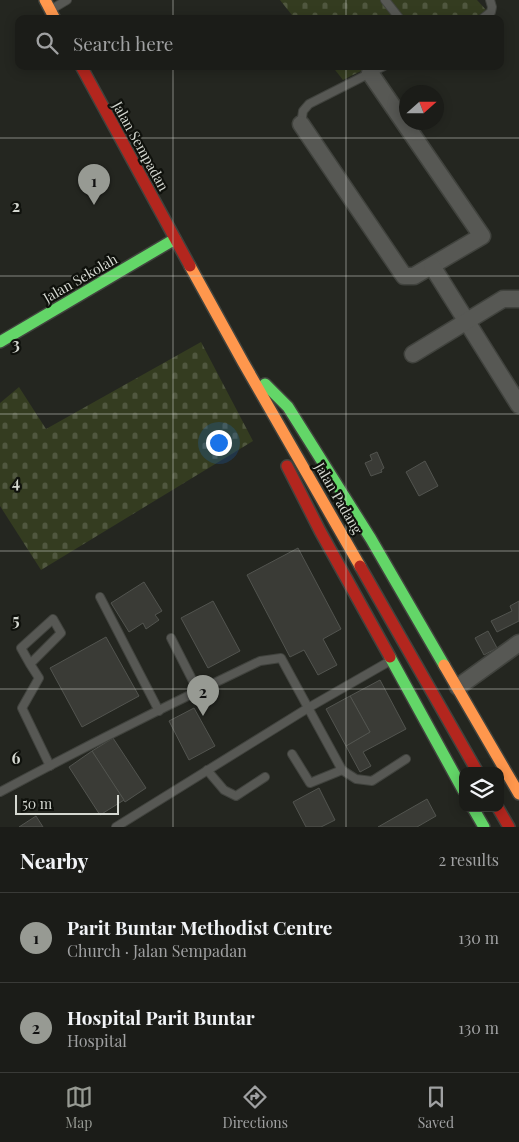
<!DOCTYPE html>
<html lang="en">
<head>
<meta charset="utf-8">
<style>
	body { margin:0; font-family:"Playfair Display",serif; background:#282925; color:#f1f3f6 }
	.controls { position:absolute; right:15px; bottom:15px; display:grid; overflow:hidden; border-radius:10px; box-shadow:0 2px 12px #0003 }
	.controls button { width:45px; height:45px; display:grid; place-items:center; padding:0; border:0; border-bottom:1px solid #393a37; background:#1b1c18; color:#f1f3f6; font:25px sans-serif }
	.compass { position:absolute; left:399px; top:85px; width:45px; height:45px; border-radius:50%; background:#1b1c18; box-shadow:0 2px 12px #0003; rotate:69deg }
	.scale { position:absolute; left:15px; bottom:12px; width:104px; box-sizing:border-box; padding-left:5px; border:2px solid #d5d8d1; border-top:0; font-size:14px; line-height:18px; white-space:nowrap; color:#d5d8d1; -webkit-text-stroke:4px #0f110c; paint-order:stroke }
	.you { position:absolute; left:218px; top:442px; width:18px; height:18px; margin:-12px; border:4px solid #fff; border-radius:50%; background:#1a73e8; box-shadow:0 0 0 8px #1a73e833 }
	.badge { display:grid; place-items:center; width:32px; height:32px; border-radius:50%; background:#979a93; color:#111; font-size:16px; font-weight:700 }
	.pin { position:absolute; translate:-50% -41px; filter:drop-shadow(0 1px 2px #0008) }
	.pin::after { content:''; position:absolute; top:26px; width:18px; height:15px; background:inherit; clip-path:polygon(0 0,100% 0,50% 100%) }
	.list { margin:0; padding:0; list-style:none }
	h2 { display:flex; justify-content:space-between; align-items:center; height:65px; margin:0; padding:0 20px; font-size:21px }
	h2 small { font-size:16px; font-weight:400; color:#a0a1a2 }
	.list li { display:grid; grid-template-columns:32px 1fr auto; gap:15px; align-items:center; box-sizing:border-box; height:90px; padding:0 20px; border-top:1px solid #393a37 }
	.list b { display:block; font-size:19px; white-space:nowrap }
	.list p { margin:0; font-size:16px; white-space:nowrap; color:#a0a1a2 }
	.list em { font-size:16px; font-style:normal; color:#a0a1a2 }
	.icon { flex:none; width:28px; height:28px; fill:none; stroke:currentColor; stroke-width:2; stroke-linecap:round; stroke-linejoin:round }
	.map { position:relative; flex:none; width:519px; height:827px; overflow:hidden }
	.search { position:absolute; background:#1b1c18; box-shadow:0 2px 12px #0003; left:15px; right:15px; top:15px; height:55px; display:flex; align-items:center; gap:12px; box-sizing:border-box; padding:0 18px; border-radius:10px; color:#a0a1a2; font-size:19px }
	.sheet { height:245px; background:#1b1c18 }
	nav { display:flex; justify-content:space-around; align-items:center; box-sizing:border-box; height:70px; border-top:1px solid #393a37; background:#1b1c18; font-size:14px; color:#a0a1a2 }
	nav a { display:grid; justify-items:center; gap:2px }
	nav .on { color:#979a93 }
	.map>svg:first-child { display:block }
	.cemetery { fill:url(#cemetery-stones) }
	.building { fill:#3a3b36; stroke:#52544f }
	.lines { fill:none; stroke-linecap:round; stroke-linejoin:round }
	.lane-casing { stroke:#41433e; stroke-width:10 }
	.street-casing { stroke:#41433e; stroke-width:19 }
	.fast-casing { stroke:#41433e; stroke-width:14 }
	.slow-casing { stroke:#41433e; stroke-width:14 }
	.jam-casing { stroke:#41433e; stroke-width:14 }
	.lane { stroke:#575854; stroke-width:8 }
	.street { stroke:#575854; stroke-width:16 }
	.fast { stroke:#63d668; stroke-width:11 }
	.slow { stroke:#ff974d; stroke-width:11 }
	.jam { stroke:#b3261e; stroke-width:11 }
	.grid { fill:none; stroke:#d5d8d1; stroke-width:1; stroke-opacity:0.55 }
	.labels { text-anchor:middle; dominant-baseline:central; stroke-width:4.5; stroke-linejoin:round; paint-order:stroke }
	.street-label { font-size:14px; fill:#d5d8d1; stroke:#0f110c }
	.grid-label { font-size:16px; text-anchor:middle; font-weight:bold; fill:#d5d8d1; stroke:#0f110c; stroke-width:4.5; stroke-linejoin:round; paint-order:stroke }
</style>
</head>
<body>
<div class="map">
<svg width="519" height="827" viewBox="0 0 519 827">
	<defs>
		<pattern id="cemetery-stones" width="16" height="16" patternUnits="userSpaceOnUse" patternTransform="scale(1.25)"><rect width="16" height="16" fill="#343c20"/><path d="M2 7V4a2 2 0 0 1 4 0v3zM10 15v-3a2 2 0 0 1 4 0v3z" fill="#50573f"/></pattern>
	</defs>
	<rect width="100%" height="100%" fill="#242620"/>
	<!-- cemetery -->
	<g class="cemetery">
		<path d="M280 0H477L487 11 470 19H295Z"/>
		<path d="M332 66H371L343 80Z"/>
		<path d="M201 342 253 441 41 570 0 506V403L19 387 46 429Z"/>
	</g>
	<!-- building -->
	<g class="building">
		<path d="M377 452 384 468 381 470 382 472 371 476 365 463 372 460 370 455Z"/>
		<path d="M425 461 438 486 419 496 406 472Z"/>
		<path d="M298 548 341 629 323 639 337 665 318 675 304 650 290 657 247 575Z"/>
		<path d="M144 582 162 611 155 615 159 620 146 629 143 623 129 632 111 603Z"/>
		<path d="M213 601 240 651 208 668 181 618Z"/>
		<path d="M519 601V621L497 632 491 621 512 611 510 606Z"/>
		<path d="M488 631 497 648 484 655 475 638Z"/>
		<path d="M106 637 139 696 82 727 50 668Z"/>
		<path d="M380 680 406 729 363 752 371 766 360 772 346 746 370 732 350 696Z"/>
		<path d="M350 696 370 732 346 746 326 709Z"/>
		<path d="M194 708 215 746 189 760 169 721Z"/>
		<path d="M113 738 146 788 125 802 92 751Z"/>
		<path d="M92 751 124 800 100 815 69 767Z"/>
		<path d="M319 788 335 820 321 827H306L293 802Z"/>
		<path d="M427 799 436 816 417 827H378Z"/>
		<path d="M36 816 43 827H19Z"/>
	</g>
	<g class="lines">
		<!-- lane casing -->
		<g class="lane-casing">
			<g id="lane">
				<path d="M385 0 400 19"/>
				<path d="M52 9 67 0"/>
				<path d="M482 19 491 12 492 7 490 0"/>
				<path d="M301 124 303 111 309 104 384 66"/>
				<path d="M100 597 159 711"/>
				<path d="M171 638 198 691"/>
				<path d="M30 664 21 648 53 619 61 633 30 664 39 678 22 708 50 766"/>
				<path d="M292 754 310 783 342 770"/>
				<path d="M207 770 224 790 236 796 265 777"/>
				<path d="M0 792C86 746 172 703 260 661L281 658 342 770 356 779 372 781 406 759"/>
				<path d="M116 827 308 708 390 661"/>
			</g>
		</g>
		<!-- street casing -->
		<g class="street-casing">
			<g id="street">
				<path d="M301 124 404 276H414L482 236 370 73"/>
				<path d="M432 266 519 405"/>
				<path d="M413 354 503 299H519"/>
				<path d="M458 687 519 643"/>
			</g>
		</g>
		<!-- fast casing -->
		<g class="fast-casing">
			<g id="fast">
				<path d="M0 342 175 239"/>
				<path d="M265 384 288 407 371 539 444 665"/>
				<path d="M390 657 463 790"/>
				<path d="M473 808 484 827"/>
			</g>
		</g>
		<!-- slow casing -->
		<g class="slow-casing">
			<g id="slow">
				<path d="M45 0 55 19"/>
				<path d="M190 266 243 362 360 566"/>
				<path d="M444 665 519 794"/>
			</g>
		</g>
		<!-- jam casing -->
		<g class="jam-casing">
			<g id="jam">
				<path d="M81 66 190 266"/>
				<path d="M287 466 320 531 390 657"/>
				<path d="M360 566 477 771"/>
				<path d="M498 808 509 827"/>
			</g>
		</g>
		<!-- lane -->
		<use href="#lane" class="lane"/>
		<!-- street -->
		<use href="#street" class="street"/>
		<!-- fast -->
		<use href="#fast" class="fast"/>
		<!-- slow -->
		<use href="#slow" class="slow"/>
		<!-- jam -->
		<use href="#jam" class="jam"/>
	</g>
	<!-- grid -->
	<path class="grid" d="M173 0V19M346 0V19M173 66V827M346 66V827M0 138H519M0 276H519M0 414H519M0 551H519M0 689H519"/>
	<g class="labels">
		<!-- street labels -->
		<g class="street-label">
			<text transform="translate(141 146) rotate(61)">Jalan Sempadan</text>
			<text transform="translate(80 278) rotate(-30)">Jalan Sekolah</text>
			<text transform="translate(339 498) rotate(60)">Jalan Padang</text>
		</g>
	</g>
	<g class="grid-label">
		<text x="16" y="212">2</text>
		<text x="16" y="350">3</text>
		<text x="16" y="488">4</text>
		<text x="16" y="626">5</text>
		<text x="16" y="764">6</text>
	</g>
</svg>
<div class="controls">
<button><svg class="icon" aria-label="layers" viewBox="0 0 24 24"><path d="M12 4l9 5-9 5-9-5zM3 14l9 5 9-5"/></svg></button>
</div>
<svg class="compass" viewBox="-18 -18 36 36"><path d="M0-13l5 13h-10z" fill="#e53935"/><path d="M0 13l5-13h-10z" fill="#a0a1a2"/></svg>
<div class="scale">50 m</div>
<div class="you"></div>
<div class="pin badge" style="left:94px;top:205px">1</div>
<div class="pin badge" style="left:203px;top:716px">2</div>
<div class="search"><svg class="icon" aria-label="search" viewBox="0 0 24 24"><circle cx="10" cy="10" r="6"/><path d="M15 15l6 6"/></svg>Search here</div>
</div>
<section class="sheet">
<h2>Nearby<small>2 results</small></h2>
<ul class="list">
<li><span class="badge">1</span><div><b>Parit Buntar Methodist Centre</b><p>Church · Jalan Sempadan</p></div><em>130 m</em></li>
<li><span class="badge">2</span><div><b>Hospital Parit Buntar</b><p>Hospital</p></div><em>130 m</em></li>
</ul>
</section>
<nav>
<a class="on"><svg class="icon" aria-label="map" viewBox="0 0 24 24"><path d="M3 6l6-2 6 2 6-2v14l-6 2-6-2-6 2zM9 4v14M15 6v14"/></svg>Map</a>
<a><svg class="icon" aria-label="directions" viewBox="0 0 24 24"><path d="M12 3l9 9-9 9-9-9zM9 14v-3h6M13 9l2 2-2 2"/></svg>Directions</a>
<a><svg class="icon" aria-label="saved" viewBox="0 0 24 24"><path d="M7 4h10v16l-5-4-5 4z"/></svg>Saved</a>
</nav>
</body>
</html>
